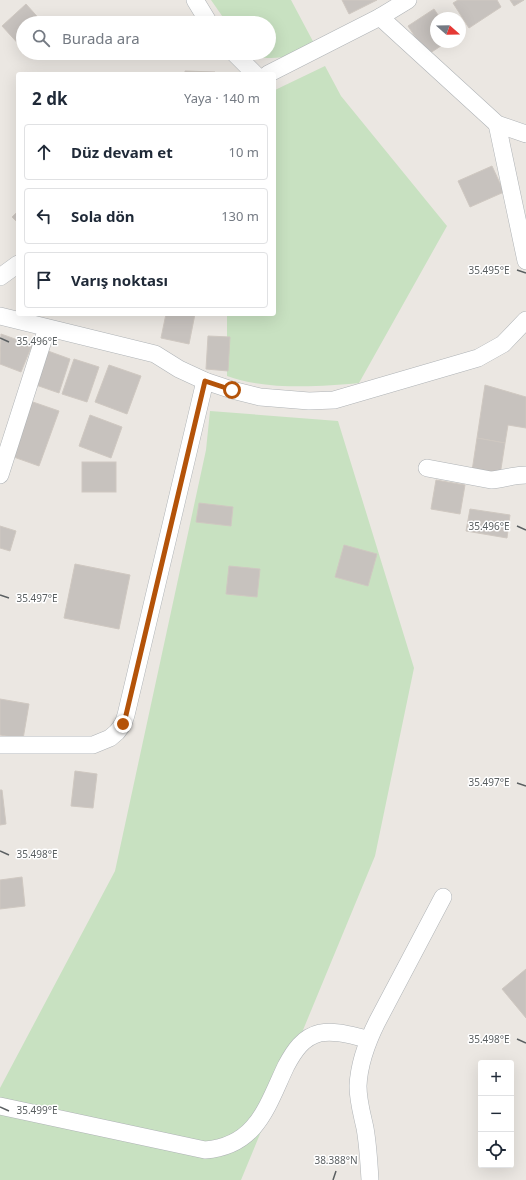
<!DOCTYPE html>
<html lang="tr">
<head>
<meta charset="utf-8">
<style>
	body { margin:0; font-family:"Noto Sans",sans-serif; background:#f6f6f7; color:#1f2937 }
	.controls { position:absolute; right:12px; bottom:12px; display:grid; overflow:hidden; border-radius:4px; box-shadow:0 4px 16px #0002 }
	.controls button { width:36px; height:36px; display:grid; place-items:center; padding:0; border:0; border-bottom:1px solid #e0e1e3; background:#fff; color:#1f2937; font:20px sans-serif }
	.compass { position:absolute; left:430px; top:12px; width:36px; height:36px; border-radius:50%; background:#fff; box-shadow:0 4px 16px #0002; rotate:110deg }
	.stop { position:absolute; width:12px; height:12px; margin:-9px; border:3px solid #b45309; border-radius:50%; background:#fff }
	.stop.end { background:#b45309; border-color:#fff; box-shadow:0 1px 4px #0008 }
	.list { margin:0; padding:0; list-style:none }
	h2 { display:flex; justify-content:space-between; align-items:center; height:52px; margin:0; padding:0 16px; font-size:17px }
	h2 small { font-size:13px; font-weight:400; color:#747a83 }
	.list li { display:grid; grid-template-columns:26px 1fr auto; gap:12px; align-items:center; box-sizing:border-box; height:56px; margin:0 8px 8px; padding:0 8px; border:1px solid #e0e1e3; border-radius:4px }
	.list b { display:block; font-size:15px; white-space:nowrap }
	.list em { font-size:13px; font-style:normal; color:#747a83 }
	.icon { flex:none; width:22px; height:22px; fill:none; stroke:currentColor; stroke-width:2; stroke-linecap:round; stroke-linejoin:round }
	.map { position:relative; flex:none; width:526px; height:1180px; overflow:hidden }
	.search { position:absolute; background:#fff; box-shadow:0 4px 16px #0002; left:16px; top:16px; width:260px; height:44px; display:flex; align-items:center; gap:10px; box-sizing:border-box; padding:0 14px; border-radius:22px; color:#747a83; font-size:15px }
	.panel { position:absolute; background:#fff; box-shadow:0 4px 16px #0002; left:16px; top:72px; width:260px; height:244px; border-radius:4px }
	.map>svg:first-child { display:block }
	.green { fill:#c8e1c1 }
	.building { fill:#c7c2be; stroke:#cfc8c1 }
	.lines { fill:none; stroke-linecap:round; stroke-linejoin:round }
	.minor-casing { stroke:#afb3b6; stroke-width:18 }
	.minor { stroke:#fff; stroke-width:17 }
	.route { stroke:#b45309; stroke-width:5 }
	.ticks { fill:none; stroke:#5a5f61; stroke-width:1.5 }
	.ticks-label { font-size:10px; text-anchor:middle; fill:#5a5f61; stroke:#fff; stroke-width:3; stroke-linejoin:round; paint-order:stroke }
</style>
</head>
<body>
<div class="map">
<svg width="526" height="1180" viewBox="0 0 526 1180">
	<rect width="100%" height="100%" fill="#ebe7e2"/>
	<!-- green -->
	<g class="green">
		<path d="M211 0H291L316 47C286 57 276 62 244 54L269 53V23H227Z"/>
		<path d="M325 66 341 96 447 226 359 383C319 387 265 390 227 376V314H274V92L275 90Z"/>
		<path d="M210 411 338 421 414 668 375 856 241 1180H0V1088L115 871 206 450Z"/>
	</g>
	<!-- building -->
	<g class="building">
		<path d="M342 0H377L349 14Z"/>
		<path d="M458 0H497L501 7 469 28 453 3Z"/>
		<path d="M510 0H524L514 6Z"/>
		<path d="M26 4 43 23H23V49L2 26Z"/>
		<path d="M434 9 440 18H436V42H447L427 55 408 26Z"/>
		<path d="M185 71 215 72 214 74H185Z"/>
		<path d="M492 166 504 192 470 207 458 181Z"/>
		<path d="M18 211V223L12 217Z"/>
		<path d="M166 314H195L189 344 161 338Z"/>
		<path d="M1 334 32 345 21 372 0 364Z"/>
		<path d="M208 336 230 337 228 371 206 369Z"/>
		<path d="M48 351 70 359 59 393 36 385Z"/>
		<path d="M74 359 99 367 87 402 62 394Z"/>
		<path d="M109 365 141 376 127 414 95 402Z"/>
		<path d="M485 385 526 397V428L508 425 505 443 477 438Z"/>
		<path d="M30 401 59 411 39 466 11 456Z"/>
		<path d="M90 415 122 427 111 458 79 446Z"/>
		<path d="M477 438 505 443 500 475 472 471Z"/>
		<rect x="82" y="462" width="34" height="30"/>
		<path d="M436 480 465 485 460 514 431 509Z"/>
		<path d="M199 503 233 507 231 526 196 522Z"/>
		<path d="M470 509 510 515 507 538 466 531Z"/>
		<path d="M0 526 16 531 10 551 0 548Z"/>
		<path d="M344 545 377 554 368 586 335 577Z"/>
		<path d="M75 564 130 575 119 629 64 618Z"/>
		<path d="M229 566 260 569 257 597 226 594Z"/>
		<path d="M0 699 29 704 23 739 0 735Z"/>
		<path d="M75 771 97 774 93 808 71 806Z"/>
		<path d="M0 790H2L6 824 0 825Z"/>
		<path d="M22 877 25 906 0 909V880Z"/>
		<path d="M526 969V1018L502 989Z"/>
	</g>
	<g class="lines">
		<!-- minor casing -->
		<g class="minor-casing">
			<g id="minor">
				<path d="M195 0 209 23"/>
				<path d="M380 17 408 0"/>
				<path d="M234 53 255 74"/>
				<path d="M268 74 380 17 497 124 526 134"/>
				<path d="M497 124 526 261"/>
				<path d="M0 277 18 264"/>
				<path d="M0 316 155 354 179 369 205 381 232 390 260 397 309 401 334 400 478 358 503 344 526 320"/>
				<path d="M427 468 491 480C503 479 514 475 526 475"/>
				<path d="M0 475 47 328"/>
				<path d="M0 745H93L110 738 117 732 123 724 126 715 205 381"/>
				<path d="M0 1106 205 1150C257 1146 267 1106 286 1066 294 1051 303 1037 320 1033 336 1030 353 1036 368 1039"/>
				<path d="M370 1180C369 1163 368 1145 365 1128 362 1114 358 1101 358 1086 359 1063 367 1042 377 1022L443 897"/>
			</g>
		</g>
		<!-- minor -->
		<use href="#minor" class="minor"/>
	</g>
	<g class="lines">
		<!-- route -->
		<path class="route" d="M123 724 126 715 205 381 232 390"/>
	</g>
	<!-- ticks -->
	<path class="ticks" d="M517 270 526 273M0 338 9 342M517 526 526 530M0 595 9 598M517 783 526 786M0 851 9 855M517 1039 526 1043M0 1107 9 1111M333 1180 336 1171"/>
	<g class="ticks-label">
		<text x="489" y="274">35.495°E</text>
		<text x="37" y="345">35.496°E</text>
		<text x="489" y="530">35.496°E</text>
		<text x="37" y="602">35.497°E</text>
		<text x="489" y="786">35.497°E</text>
		<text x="37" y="858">35.498°E</text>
		<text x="489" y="1043">35.498°E</text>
		<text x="37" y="1114">35.499°E</text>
		<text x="336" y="1164">38.388°N</text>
	</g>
</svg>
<div class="controls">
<button>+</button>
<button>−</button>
<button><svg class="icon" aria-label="locate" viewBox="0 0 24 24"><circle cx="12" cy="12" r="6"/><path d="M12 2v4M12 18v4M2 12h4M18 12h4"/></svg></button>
</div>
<svg class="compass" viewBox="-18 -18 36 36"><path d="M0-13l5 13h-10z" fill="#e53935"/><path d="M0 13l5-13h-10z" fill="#747a83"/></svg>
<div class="stop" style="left:232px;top:390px"></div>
<div class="stop end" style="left:123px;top:724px"></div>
<div class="search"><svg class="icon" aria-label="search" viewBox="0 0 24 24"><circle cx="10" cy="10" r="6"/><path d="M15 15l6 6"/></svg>Burada ara</div>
<section class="panel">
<h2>2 dk<small>Yaya · 140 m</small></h2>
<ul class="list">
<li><svg class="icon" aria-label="ahead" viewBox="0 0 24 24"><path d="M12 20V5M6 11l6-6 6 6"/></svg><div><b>Düz devam et</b></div><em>10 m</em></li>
<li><svg class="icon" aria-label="left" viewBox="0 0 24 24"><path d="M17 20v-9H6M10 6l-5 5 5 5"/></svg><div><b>Sola dön</b></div><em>130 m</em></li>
<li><svg class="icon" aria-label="arrive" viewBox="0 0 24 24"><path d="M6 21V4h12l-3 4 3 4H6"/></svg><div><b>Varış noktası</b></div></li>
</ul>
</section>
</div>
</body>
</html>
